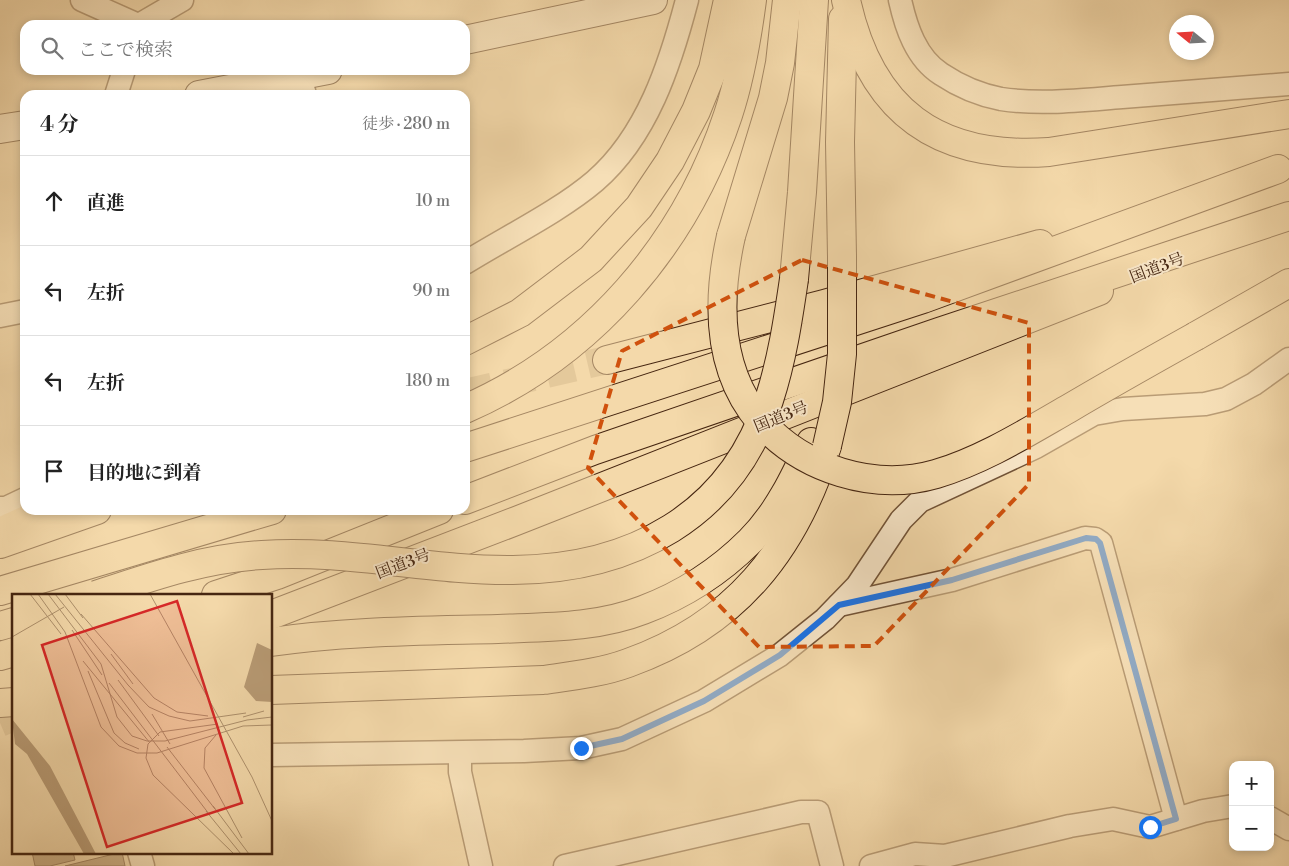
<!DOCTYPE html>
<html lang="ja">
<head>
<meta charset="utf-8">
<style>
	body { margin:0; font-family:"Libre Bodoni","Noto Serif JP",serif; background:#f6f6f6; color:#222 }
	.controls { position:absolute; right:15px; bottom:15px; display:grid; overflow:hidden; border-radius:10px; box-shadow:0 2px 8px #0003 }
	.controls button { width:45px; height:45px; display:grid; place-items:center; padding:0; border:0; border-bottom:1px solid #e0e0e0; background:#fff; color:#222; font:25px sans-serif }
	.compass { position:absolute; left:1169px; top:15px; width:45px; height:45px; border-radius:50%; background:#fff; box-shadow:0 2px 8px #0003; rotate:288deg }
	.stop { position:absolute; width:15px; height:15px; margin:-11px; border:4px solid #1a73e8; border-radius:50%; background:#fff }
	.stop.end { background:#1a73e8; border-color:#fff; box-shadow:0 1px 5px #0008 }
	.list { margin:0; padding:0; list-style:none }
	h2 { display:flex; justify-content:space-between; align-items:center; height:65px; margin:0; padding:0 20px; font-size:21px }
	h2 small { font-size:16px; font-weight:400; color:#767676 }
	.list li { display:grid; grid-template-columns:32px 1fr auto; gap:15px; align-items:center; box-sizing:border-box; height:90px; padding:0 20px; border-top:1px solid #e0e0e0 }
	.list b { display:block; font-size:19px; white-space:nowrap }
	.list em { font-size:16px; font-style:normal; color:#767676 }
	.icon { flex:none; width:28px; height:28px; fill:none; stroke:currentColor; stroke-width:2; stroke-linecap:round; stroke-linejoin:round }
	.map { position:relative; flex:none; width:1289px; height:866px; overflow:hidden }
	.search { position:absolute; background:#fff; box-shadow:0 2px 8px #0003; left:20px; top:20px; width:450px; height:55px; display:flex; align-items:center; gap:12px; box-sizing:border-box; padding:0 18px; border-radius:15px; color:#767676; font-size:19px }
	.panel { position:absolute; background:#fff; box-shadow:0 2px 8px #0003; left:20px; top:90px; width:450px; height:425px; border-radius:15px }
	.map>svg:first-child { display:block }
	.building { fill:#a08361; stroke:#462611 }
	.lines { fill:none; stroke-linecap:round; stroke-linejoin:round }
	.trunk-tunnel { stroke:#d1b58b; stroke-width:28; stroke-dasharray:28 14; stroke-linecap:butt }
	.minor-casing { stroke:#725337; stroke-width:25 }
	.secondary-casing { stroke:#462611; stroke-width:30 }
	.trunk-casing { stroke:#462611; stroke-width:30 }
	.motorway-casing { stroke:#462611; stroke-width:30 }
	.minor { stroke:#f8e6c8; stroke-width:22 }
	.secondary { stroke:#f8e6c8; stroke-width:28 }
	.trunk { stroke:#f4d9aa; stroke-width:28 }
	.motorway { stroke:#f4d9aa; stroke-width:28 }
	.motorway-bridge-casing { stroke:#462611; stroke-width:30; stroke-linecap:butt }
	.motorway-bridge { stroke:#f4d9aa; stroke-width:28 }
	.route { stroke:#1a73e8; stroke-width:6 }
	.marked { fill:none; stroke:#d0510d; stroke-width:4; stroke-dasharray:10 6; stroke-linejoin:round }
	.labels { text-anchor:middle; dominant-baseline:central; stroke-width:4; stroke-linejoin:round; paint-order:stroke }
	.street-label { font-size:16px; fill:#462611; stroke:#f8e6c8 }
	.inset-road { fill:none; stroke:#ae916d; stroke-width:1 }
	.view { fill:#d62828; fill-opacity:0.15; stroke:#d62828; stroke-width:2.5 }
	.inset-edge { fill:none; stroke:#462611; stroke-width:2.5 }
</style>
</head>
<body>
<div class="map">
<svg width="1289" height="866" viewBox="0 0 1289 866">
	<rect width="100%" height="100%" fill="#f4d9aa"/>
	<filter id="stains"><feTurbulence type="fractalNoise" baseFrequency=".004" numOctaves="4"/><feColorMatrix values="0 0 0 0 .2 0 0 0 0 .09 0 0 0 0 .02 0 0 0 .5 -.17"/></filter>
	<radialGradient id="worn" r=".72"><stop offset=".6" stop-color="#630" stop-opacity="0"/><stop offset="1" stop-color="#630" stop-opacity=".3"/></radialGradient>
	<!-- building -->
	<g class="building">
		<path d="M32 852H73L75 860 50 866H35Z"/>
		<path d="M122 852 125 866H65Z"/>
	</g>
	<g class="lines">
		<!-- trunk-tunnel -->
		<g class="trunk-tunnel">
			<path d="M465 393 607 360"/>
			<path d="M0 723 14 717"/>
		</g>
		<!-- minor casing -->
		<g class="minor-casing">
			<g id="minor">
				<path d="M82 0 138 25"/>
				<path d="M900 0C906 27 916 58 941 74 959 86 980 95 1001 99 1041 105 1082 100 1122 97 1178 93 1233 88 1289 84"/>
				<path d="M139 25 182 0"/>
				<path d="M300 76 305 95"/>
				<path d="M116 95 124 70"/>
				<path d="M465 263C505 238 560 211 595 181 647 136 670 65 687 0"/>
				<path d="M0 316 25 311"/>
				<path d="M0 508H6L25 499"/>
				<path d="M839 605 952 580 1085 538 1095 539 1101 543 1176 819"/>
				<path d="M460 753V772L481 866"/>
				<path d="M271 755 524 751 581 748 622 739 704 701 780 655 825 619 857 586 901 520 920 501 1036 447 1094 414 1123 409 1205 404 1226 399 1254 384 1289 359"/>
				<path d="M1270 818 1289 829"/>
				<path d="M139 852 143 866"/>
				<path d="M565 866 801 812H818L832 866"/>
				<path d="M871 866 915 854 945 856 1070 826 1113 819 1150 827 1203 811 1233 806"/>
			</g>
		</g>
		<!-- secondary casing -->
		<g class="secondary-casing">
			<g id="secondary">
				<path d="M465 40 653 0"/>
				<path d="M199 95 328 70"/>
				<path d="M0 129 25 125"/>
			</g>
		</g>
		<!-- trunk casing -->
		<g class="trunk-casing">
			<g id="trunk">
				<path d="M607 360 824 304 1040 244"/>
				<path d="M0 544 97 510"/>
				<path d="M271 615 516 521 1099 291"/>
			</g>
		</g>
		<!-- motorway casing -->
		<g class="motorway-casing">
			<g id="motorway">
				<path d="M846 0C870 110 936 160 1049 152L1289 114"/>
				<path d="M731 236 773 98 780 63 787 0"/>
				<path d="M842 257 840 142 843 19"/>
				<path d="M794 279 802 192 814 0"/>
				<path d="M1196 336 1289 283"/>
				<path d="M465 341 520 313 591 259 639 207 670 161 696 111 713 69 728 0"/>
				<path d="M465 409C591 354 685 245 728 115 740 79 747 38 752 0"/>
				<path d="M465 448 923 299 1278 169"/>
				<path d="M465 500 595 450 939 332 1289 216"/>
				<path d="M0 532 48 510"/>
				<path d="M0 591 272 510"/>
				<path d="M216 595 277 575 439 510"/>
				<path d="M0 626 14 622"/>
				<path d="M271 642C346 631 423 631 498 629 546 627 597 628 643 610 683 595 720 571 750 541 778 513 795 477 811 442"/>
				<path d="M0 656 14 652"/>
				<path d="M271 690 543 680C571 676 601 673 628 663 735 625 794 551 827 446"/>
				<path d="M0 703 14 702"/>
			</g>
		</g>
		<!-- minor -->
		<use href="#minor" class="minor"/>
		<!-- secondary -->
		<use href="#secondary" class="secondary"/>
		<!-- trunk -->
		<use href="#trunk" class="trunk"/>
		<!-- motorway -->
		<use href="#motorway" class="motorway"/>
		<!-- motorway-bridge casing -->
		<g class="motorway-bridge-casing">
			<g id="motorway-bridge">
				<path d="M731 236C717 299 716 370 761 422 803 469 874 492 936 474 983 460 1026 433 1068 409 1110 384 1153 360 1196 336"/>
				<path d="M827 446 837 402 842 354V257"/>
				<path d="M96 595C150 577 204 558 262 555 346 549 429 571 513 570 631 569 731 517 769 400 782 360 788 320 794 279"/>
			</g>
		</g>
		<!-- motorway-bridge -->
		<use href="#motorway-bridge" class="motorway-bridge"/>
	</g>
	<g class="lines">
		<!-- route -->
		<path class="route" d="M581 748 622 739 704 701 780 655 839 605 952 580 1086 538 1096 539 1100 543 1176 819 1150 827"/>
	</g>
	<!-- marked area -->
	<path d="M0 0H1289V866H0ZM802 260 1029 323V484L874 646 759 647 588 468 622 351Z" fill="#f4d9aa" fill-opacity=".55" fill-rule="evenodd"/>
	<path class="marked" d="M802 260 1029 323V484L874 646 759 647 588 468 622 351Z"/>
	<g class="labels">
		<!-- street labels -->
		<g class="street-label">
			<text transform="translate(1157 268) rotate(-21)">国道3号</text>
			<text transform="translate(781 417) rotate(-22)">国道3号</text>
			<text transform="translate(403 564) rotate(-21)">国道3号</text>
		</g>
	</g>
	<!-- overview -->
	<g transform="translate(12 594)">
		<rect width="260" height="260" fill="#f4d9aa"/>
		<path d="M245 49 260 56V108L244 107 232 93ZM0 125 38 172 84 260H72L15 160 3 150Z" fill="#b99c76"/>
		<path class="inset-road" d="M18 0 49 40M26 0 53 38 89 133 107 152 125 159H145L231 132 260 131M36 0 89 70 105 123 120 142 135 147H153L235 126 260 123M43 0 116 91 137 113 157 122 178 127 234 119M53 0 71 24M138 0 240 183 260 227M69 20 142 104 165 118 196 122M60 36 90 81M0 43 52 13M99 60 121 90M71 67 138 149M76 77 102 139 113 149 127 155M106 86 147 142M97 89 197 220M140 120 158 150M231 123 252 117M206 130 148 138 136 150 134 164 141 181 222 260M204 141 193 154 192 174 230 244M155 153 203 215M201 212 237 260M194 217 229 260"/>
		<path class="view" d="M165 7 230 209 95 253 30 51Z"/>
		<rect width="260" height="260" class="inset-edge"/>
	</g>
	<rect width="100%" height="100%" filter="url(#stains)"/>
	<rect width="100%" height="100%" fill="url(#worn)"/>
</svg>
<div class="controls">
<button>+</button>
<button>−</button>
</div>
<svg class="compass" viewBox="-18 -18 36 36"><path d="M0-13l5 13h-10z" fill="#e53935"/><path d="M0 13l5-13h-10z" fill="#767676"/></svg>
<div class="stop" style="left:1150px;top:827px"></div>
<div class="stop end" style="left:581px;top:748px"></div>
<div class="search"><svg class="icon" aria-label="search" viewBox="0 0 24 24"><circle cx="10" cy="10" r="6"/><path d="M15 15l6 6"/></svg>ここで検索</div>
<section class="panel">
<h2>4 分<small>徒歩 · 280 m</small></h2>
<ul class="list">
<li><svg class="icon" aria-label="ahead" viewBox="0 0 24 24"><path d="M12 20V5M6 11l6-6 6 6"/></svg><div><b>直進</b></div><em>10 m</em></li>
<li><svg class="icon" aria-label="left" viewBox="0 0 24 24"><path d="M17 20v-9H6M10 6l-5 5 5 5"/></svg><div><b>左折</b></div><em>90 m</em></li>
<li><svg class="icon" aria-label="left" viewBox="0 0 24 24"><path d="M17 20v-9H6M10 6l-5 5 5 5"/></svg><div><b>左折</b></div><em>180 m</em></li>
<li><svg class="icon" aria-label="arrive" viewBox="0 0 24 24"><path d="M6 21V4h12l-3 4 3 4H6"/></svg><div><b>目的地に到着</b></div></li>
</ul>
</section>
</div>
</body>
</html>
